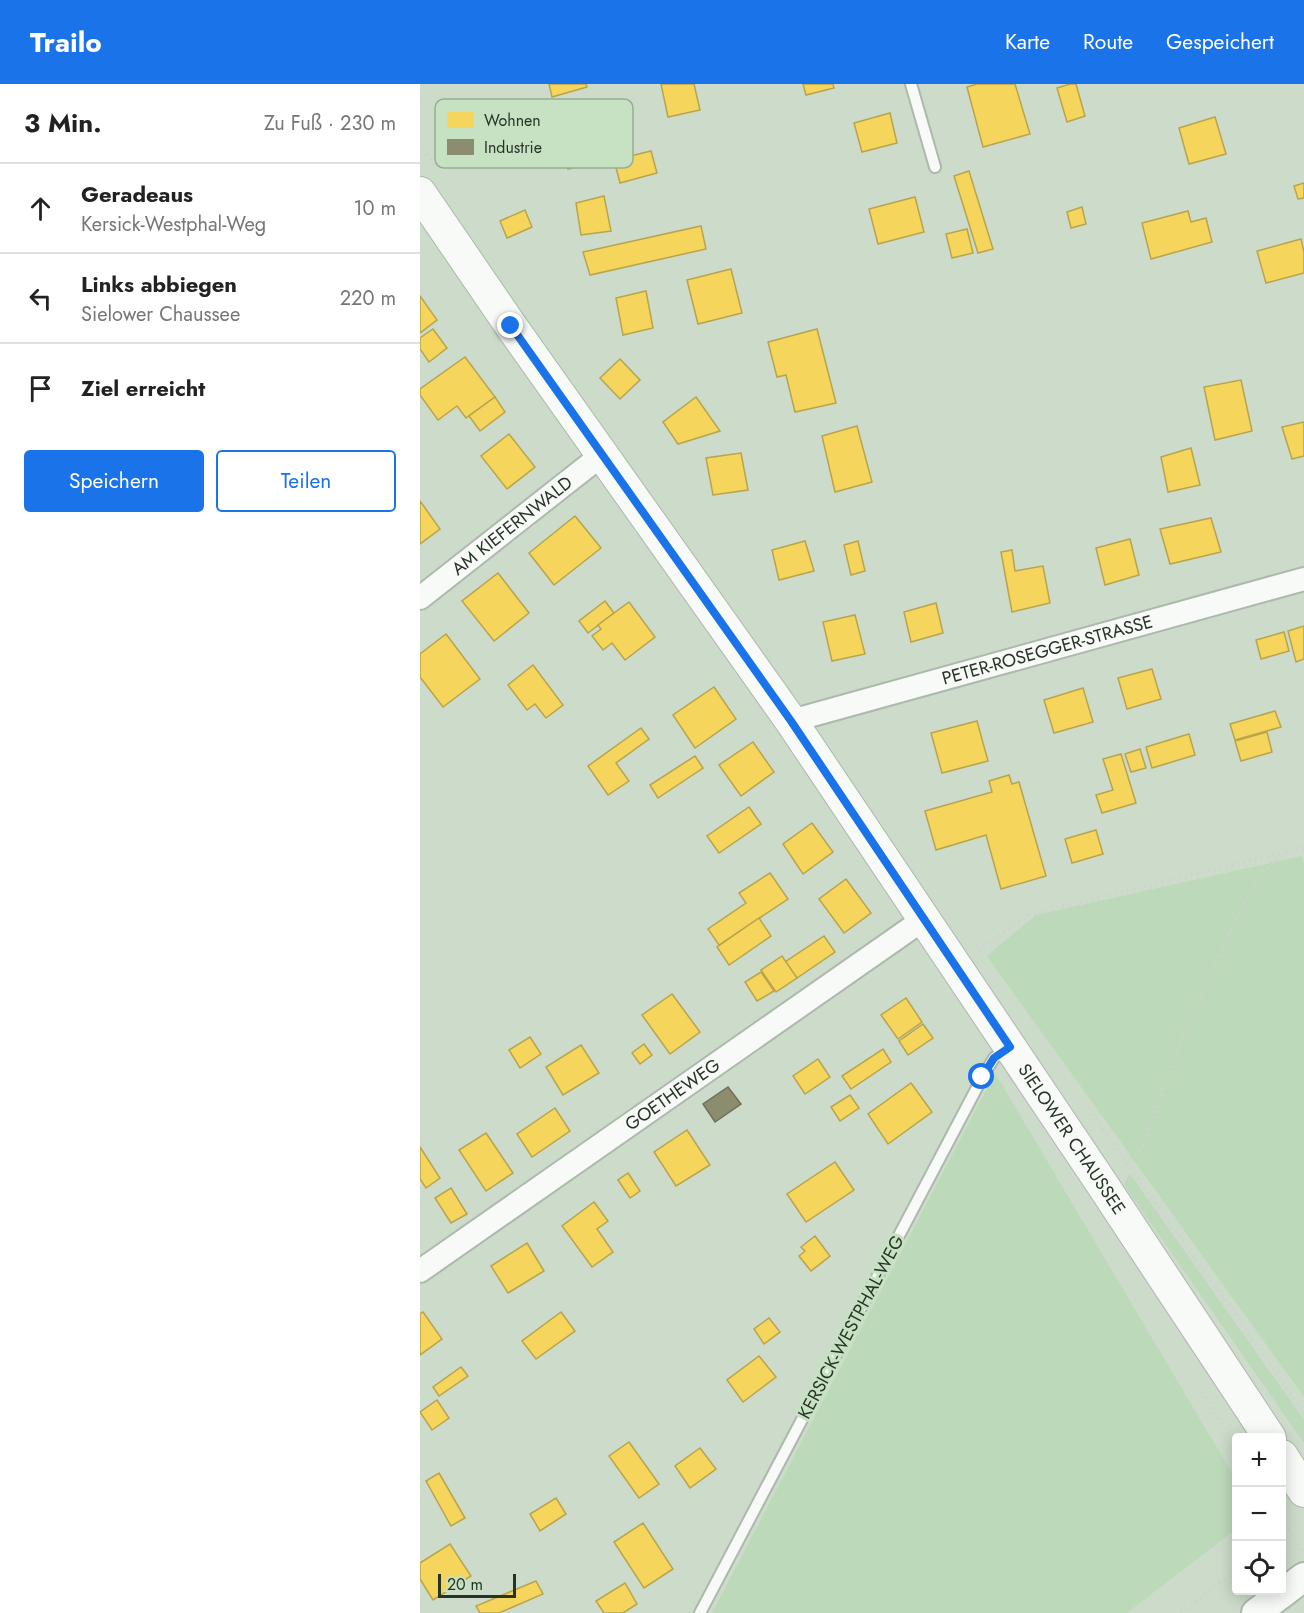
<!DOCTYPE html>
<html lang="de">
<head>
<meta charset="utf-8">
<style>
	body { margin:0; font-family:Jost,sans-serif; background:#f2f2f2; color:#222 }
	.controls { position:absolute; right:18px; bottom:18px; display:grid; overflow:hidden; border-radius:6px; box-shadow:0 3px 15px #0003 }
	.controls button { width:54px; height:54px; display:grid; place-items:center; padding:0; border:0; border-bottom:2px solid #e0e0e0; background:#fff; color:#222; font:30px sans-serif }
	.scale { position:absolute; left:18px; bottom:15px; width:78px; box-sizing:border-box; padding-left:6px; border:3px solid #283327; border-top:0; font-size:16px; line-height:21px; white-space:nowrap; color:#283327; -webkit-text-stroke:4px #c6e2c3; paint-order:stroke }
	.stop { position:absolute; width:18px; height:18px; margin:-14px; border:4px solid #1a73e8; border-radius:50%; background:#fff }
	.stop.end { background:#1a73e8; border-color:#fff; box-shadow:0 2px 6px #0008 }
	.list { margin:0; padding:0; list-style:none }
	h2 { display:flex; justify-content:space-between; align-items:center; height:78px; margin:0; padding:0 24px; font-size:26px }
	h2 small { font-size:20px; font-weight:400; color:#767676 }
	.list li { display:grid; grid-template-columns:39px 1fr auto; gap:18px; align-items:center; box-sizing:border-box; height:90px; padding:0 24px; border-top:2px solid #e0e0e0 }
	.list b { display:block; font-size:22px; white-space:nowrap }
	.list p { margin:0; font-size:20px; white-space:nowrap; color:#767676 }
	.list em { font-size:20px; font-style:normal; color:#767676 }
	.actions { display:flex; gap:12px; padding:18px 24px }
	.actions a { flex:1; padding:14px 0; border:2px solid #1a73e8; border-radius:6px; text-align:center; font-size:21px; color:#1a73e8 }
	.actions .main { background:#1a73e8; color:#fff }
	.icon { flex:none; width:33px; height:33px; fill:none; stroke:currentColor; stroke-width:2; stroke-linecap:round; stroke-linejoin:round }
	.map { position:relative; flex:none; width:884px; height:1529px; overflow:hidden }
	header { display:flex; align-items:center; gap:36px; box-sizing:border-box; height:84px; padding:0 30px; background:#1a73e8; color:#fff }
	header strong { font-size:28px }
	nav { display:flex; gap:33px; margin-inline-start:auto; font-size:21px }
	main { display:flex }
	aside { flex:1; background:#fff }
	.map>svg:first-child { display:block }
	.green { fill:#bcd9b9 }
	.homes { fill:#f6d55c; stroke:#b8a44c; stroke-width:1.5 }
	.industry { fill:#8c8c6e; stroke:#6e7159; stroke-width:1.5 }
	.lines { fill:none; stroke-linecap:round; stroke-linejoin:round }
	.service-casing { stroke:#adb9ac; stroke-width:14 }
	.minor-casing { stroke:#adb9ac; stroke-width:26 }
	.tertiary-casing { stroke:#adb9ac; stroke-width:32 }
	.secondary-casing { stroke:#adb9ac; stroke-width:34 }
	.path { stroke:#cfd3ce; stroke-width:4; stroke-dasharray:1.5 4.5; stroke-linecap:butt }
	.service { stroke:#f7faf7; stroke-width:10 }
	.minor { stroke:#f7faf7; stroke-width:22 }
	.tertiary { stroke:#f7faf7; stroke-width:28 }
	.secondary { stroke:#f7faf7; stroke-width:32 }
	.route { stroke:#1a73e8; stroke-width:8 }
	.labels { text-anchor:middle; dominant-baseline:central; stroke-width:6; stroke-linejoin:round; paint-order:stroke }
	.street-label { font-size:18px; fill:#283327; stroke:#c6e2c3 }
	.key { fill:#c6e2c3; stroke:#97ae94; stroke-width:1.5 }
	.key-label { font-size:16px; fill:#283327 }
</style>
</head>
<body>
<header>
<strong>Trailo</strong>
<nav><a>Karte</a><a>Route</a><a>Gespeichert</a></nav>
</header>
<main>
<aside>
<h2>3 Min.<small>Zu Fuß · 230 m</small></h2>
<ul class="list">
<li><svg class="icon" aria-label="ahead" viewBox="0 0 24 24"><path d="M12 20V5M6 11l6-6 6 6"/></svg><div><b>Geradeaus</b><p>Kersick-Westphal-Weg</p></div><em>10 m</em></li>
<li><svg class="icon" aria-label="left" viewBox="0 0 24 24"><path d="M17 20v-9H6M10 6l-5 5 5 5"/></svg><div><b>Links abbiegen</b><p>Sielower Chaussee</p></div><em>220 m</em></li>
<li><svg class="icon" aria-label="arrive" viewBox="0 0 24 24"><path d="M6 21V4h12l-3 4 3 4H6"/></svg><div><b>Ziel erreicht</b></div></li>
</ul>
<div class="actions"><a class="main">Speichern</a><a>Teilen</a></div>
</aside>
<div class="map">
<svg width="884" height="1529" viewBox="0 0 884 1529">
	<rect width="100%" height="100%" fill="#ccdbca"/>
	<!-- green -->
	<g class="green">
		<path d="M882 772 884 779V1313L567 872 616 831Z"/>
		<path d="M575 989 816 1396V1445L707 1529H292Z"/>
		<path d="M710 1090 884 1336V1359L705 1102 706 1096Z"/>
	</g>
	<!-- homes -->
	<g class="homes">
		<path d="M129 0H166L167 3 132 13Z"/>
		<path d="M241 0H274L280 26 248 33Z"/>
		<path d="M383 0H413L414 4 386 11Z"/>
		<path d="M557 0H595L610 50 563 63 547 3Z"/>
		<path d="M650 0H656L665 32 647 38 637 4Z"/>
		<path d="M470 29 477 59 442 68 434 39Z"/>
		<path d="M795 33 806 70 769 80 759 44Z"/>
		<path d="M197 46 203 71 148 85 141 61Z"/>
		<path d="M231 67 237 89 200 99 194 76Z"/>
		<path d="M549 87 573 165 558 169 534 92Z"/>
		<path d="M884 99V114L878 115 874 102Z"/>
		<path d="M184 112 191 147 161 151 156 119Z"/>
		<path d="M495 113 504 148 458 160 449 125Z"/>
		<path d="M662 123 666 140 651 144 647 128Z"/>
		<path d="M105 126 112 143 87 154 80 137Z"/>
		<path d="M768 127 771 138 786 134 792 158 731 175 722 139Z"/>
		<path d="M281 142 286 165 170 191 163 168Z"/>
		<path d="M547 145 553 169 532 174 526 150Z"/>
		<path d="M881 155 884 168V189L846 199 837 167Z"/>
		<path d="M311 185 322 229 278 240 267 196Z"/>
		<path d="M226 207 233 244 203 251 196 214Z"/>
		<path d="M0 212 17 236 0 249Z"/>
		<path d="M13 245 27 264 9 278 0 265V254Z"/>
		<path d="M397 245 416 319 375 328 366 291 357 293 348 258Z"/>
		<path d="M45 273 75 313 46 334 37 322 18 336 0 311V305Z"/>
		<path d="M200 275 220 296 200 315 180 294Z"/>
		<path d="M821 296 832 347 795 356 784 303Z"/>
		<path d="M75 313 85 328 60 347 49 332Z"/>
		<path d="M276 313 300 347 258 360 243 338Z"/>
		<path d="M884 338V372L872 375 862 343Z"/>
		<path d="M437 342 452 398 415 408 402 352Z"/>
		<path d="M89 350 115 383 87 405 61 372Z"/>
		<path d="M771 364 780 401 748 408 741 373Z"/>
		<path d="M321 369 328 406 293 411 286 374Z"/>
		<path d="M0 417 20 445 0 460Z"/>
		<path d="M155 432 181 464 134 501 109 469Z"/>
		<path d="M791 434 801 468 750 480 740 445Z"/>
		<path d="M710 455 719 491 685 501 676 464Z"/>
		<path d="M385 457 394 487 359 496 352 466Z"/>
		<path d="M438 457 445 487 431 491 424 461Z"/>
		<path d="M592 466 595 487 623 482 630 519 592 528 581 468Z"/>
		<path d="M78 489 109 529 74 557 42 517Z"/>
		<path d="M185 517 194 529 168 549 159 537Z"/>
		<path d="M209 518 235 553 205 576 192 559 183 566 172 552 181 545 178 541Z"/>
		<path d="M516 519 523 549 491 558 484 528Z"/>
		<path d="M435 531 445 570 412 577 403 538Z"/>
		<path d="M884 542V575L876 578 868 547Z"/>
		<path d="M864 548 869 567 841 575 836 556Z"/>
		<path d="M26 550 60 595 23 623 0 593V570Z"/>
		<path d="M113 581 143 621 126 634 115 620 107 626 88 601Z"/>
		<path d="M732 585 741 615 707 625 698 594Z"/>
		<path d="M294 603 316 635 275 664 253 631Z"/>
		<path d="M663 604 673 638 634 649 624 616Z"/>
		<path d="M855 627 861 643 815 656 810 640Z"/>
		<path d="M557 637 568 677 522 689 511 649Z"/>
		<path d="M221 644 229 655 196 679 209 697 188 711 168 682Z"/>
		<path d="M847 648 852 668 821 677 815 657Z"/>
		<path d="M769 650 775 671 732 684 726 663Z"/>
		<path d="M333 658 354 688 321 712 299 681Z"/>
		<path d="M720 665 726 684 711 688 705 670Z"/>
		<path d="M701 670 716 719 682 729 676 711 693 706 683 675Z"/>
		<path d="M275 672 283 684 238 714 230 701Z"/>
		<path d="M589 691 592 700 599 698 626 792 581 805 566 751 516 766 505 727 572 708 569 697Z"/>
		<path d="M329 723 341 740 299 769 287 752Z"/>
		<path d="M392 739 413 768 383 790 363 760Z"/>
		<path d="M676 746 683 770 652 779 645 755Z"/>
		<path d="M350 789 368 815 299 861 288 845 326 819 319 809Z"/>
		<path d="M426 795 451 829 424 849 399 815Z"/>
		<path d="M339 834 351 852 309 881 297 863Z"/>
		<path d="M404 852 415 868 377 894 365 878Z"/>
		<path d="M362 872 377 894 356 908 341 886Z"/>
		<path d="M341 888 354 907 337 917 325 898Z"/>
		<path d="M252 910 280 948 250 970 222 931Z"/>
		<path d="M486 914 502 938 478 955 461 931Z"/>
		<path d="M503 940 513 954 488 971 479 957Z"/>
		<path d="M110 953 121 970 100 984 89 966Z"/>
		<path d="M224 960 232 971 220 980 212 969Z"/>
		<path d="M161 961 179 989 143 1011 126 983Z"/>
		<path d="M463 965 471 978 431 1005 422 992Z"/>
		<path d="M398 975 410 993 385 1010 373 992Z"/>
		<path d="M491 999 512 1028 468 1060 448 1030Z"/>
		<path d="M430 1011 439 1024 420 1037 411 1023Z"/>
		<path d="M135 1024 150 1047 112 1073 97 1050Z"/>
		<path d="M267 1046 290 1081 256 1102 234 1068Z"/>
		<path d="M66 1049 93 1089 66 1107 39 1066Z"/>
		<path d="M0 1063 20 1094 6 1104 0 1095Z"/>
		<path d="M415 1078 434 1106 386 1138 367 1110Z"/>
		<path d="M208 1089 220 1107 210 1114 198 1096Z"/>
		<path d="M31 1104 47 1130 31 1139 15 1114Z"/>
		<path d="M174 1118 188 1137 177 1145 193 1168 172 1183 142 1142Z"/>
		<path d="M395 1152 410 1172 391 1187 379 1172 385 1167 381 1163Z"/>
		<path d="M107 1159 124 1187 88 1209 71 1182Z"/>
		<path d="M3 1228 22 1255 0 1271V1230Z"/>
		<path d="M141 1228 155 1247 116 1275 102 1257Z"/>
		<path d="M349 1234 360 1248 344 1260 334 1245Z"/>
		<path d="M339 1272 356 1293 323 1318 307 1296Z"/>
		<path d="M41 1283 48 1292 19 1312 13 1303Z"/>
		<path d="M17 1316 29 1334 12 1346 0 1328Z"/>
		<path d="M209 1358 239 1400 219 1414 189 1372Z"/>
		<path d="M280 1364 296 1385 270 1404 255 1382Z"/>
		<path d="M19 1389 45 1434 31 1442 6 1397Z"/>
		<path d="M136 1414 146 1430 120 1447 110 1430Z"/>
		<path d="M223 1439 253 1485 224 1504 194 1458Z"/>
		<path d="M30 1460 51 1492 13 1516 0 1495V1479Z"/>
		<path d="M116 1497 123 1510 79 1529H60L56 1522Z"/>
		<path d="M205 1499 217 1520 203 1529H184L176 1517Z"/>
	</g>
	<!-- industry -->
	<path class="industry" d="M308 1003 321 1020 295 1038 283 1020Z"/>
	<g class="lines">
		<!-- service casing -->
		<g class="service-casing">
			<g id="service">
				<path d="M491 0 515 83"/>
				<path d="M280 1529 562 994 574 974 587 965"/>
			</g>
		</g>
		<!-- minor casing -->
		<g class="minor-casing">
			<g id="minor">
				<path id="s1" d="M0 514 183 370"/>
				<path id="s2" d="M371 637 884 495"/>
				<path id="s3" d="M0 1187 504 835"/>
			</g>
		</g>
		<!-- tertiary casing -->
		<g class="tertiary-casing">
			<path id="tertiary" d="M836 1529 884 1493"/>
		</g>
		<!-- secondary casing -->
		<g class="secondary-casing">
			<g id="secondary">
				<path id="s4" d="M0 109 91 242 371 637 680 1097 850 1354"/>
				<path d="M862 1372 884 1407"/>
			</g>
		</g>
		<!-- path -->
		<g class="path">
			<path d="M0 60 17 85"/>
			<path d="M559 866 608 831 884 763"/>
			<path d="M672 1030 884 1329"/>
			<path d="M706 1079 715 1072 726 1056 757 966 821 824 844 786 871 766"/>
			<path d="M782 1308 816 1363"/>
			<path d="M862 1435 883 1467"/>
			<path d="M761 1529 816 1487"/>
		</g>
		<!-- service -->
		<use href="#service" class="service"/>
		<!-- minor -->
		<use href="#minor" class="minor"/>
		<!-- tertiary -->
		<use href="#tertiary" class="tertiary"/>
		<!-- secondary -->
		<use href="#secondary" class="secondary"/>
	</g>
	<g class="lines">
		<!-- route -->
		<path class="route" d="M91 242 371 637 590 963 574 974 562 993"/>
	</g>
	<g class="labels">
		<!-- street labels -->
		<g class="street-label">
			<text stroke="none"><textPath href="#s1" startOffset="117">AM KIEFERNWALD</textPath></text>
			<text stroke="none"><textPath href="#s2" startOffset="266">PETER-ROSEGGER-STRASSE</textPath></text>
			<text stroke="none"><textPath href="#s3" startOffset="308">GOETHEWEG</textPath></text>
			<text stroke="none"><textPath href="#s4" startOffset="1149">SIELOWER CHAUSSEE</textPath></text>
			<text transform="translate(431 1243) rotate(-62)">KERSICK-WESTPHAL-WEG</text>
		</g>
	</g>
	<!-- legend -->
	<rect x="15" y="15" width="198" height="69" rx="9" class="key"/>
	<rect x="27" y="28" width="27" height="16" fill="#f6d55c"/>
	<rect x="27" y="55" width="27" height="16" fill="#8c8c6e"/>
	<g class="key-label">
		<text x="64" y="42">Wohnen</text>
		<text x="64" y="69">Industrie</text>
	</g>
</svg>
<div class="controls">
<button>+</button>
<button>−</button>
<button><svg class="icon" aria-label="locate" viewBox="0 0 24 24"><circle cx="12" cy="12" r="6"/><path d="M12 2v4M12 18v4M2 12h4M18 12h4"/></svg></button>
</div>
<div class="scale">20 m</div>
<div class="stop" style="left:562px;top:993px"></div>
<div class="stop end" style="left:91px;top:242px"></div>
</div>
</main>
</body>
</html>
